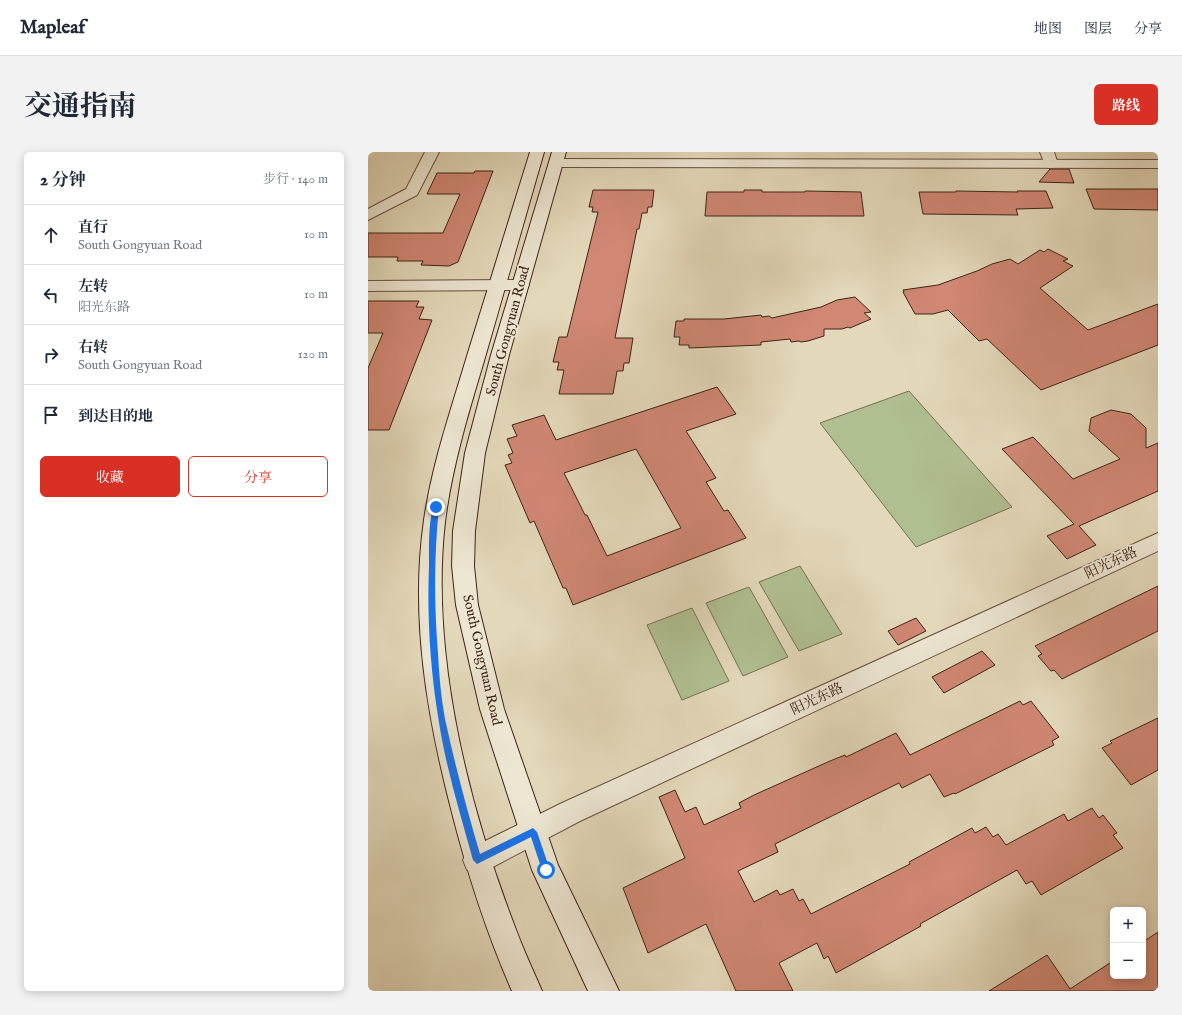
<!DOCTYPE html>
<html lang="zh">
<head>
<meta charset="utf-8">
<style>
	body { margin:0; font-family:"IM FELL English","Noto Serif SC",serif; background:#f2f2f3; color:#1f2937 }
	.controls { position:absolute; right:12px; bottom:12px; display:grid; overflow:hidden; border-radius:6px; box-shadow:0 2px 10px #0003 }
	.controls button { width:36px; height:36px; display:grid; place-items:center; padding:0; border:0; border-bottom:1px solid #e0e1e3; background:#fff; color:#1f2937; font:20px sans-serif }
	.stop { position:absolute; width:12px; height:12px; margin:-9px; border:3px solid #1a73e8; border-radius:50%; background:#fff }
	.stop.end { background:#1a73e8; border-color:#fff; box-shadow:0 1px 4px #0008 }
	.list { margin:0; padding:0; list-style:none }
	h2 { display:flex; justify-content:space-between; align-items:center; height:52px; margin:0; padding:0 16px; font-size:17px }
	h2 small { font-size:13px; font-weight:400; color:#747a83 }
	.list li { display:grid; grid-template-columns:26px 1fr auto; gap:12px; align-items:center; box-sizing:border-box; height:60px; padding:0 16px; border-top:1px solid #e0e1e3 }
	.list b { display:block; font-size:15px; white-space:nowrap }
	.list p { margin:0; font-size:13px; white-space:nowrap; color:#747a83 }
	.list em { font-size:13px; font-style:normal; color:#747a83 }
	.actions { display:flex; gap:8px; padding:12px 16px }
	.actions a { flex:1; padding:9px 0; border:1px solid #d93025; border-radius:6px; text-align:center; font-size:14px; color:#d93025 }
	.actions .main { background:#d93025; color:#fff }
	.icon { flex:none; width:22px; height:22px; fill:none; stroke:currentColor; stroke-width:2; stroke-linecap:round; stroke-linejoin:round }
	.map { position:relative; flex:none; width:790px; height:839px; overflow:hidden; border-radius:6px }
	header { display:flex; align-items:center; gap:24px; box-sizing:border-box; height:56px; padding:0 20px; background:#fff; border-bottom:1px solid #e0e1e3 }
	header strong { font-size:19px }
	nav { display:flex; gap:22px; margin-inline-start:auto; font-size:14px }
	.intro { display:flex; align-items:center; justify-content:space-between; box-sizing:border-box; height:96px; padding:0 24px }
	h1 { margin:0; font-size:28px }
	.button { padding:10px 18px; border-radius:6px; background:#d93025; color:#fff; font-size:14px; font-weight:700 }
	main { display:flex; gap:24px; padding:0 24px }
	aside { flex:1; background:#fff; border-radius:6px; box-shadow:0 2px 10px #0003 }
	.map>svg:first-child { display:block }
	.green { fill:#b0bf92; stroke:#777254 }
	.building { fill:#d08773; stroke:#3e2416; fill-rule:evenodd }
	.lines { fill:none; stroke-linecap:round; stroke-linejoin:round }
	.minor-casing { stroke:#67513f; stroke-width:2 }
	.tertiary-casing { stroke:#67513f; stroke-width:2 }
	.secondary-casing { stroke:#3e2416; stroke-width:2 }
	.minor { fill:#ede6d2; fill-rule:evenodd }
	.tertiary { fill:#ede6d2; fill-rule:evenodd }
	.secondary { fill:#ede6d2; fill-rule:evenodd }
	.route { fill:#1a73e8 }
	.labels { text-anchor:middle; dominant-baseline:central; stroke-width:3.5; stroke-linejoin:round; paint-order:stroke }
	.street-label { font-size:14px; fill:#3e2416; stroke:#ede6d2 }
</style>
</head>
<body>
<header>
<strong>Mapleaf</strong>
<nav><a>地图</a><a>图层</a><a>分享</a></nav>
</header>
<div class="intro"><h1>交通指南</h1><a class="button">路线</a></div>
<main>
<aside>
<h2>2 分钟<small>步行 · 140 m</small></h2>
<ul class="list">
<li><svg class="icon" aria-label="ahead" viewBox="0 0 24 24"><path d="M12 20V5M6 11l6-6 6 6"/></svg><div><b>直行</b><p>South Gongyuan Road</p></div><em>10 m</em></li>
<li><svg class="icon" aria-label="left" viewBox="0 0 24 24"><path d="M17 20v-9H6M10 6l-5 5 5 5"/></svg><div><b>左转</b><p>阳光东路</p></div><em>10 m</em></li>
<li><svg class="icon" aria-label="right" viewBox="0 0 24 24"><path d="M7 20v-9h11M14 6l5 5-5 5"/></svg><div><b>右转</b><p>South Gongyuan Road</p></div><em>120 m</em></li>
<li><svg class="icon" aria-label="arrive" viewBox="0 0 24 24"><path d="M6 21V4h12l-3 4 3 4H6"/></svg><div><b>到达目的地</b></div></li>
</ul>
<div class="actions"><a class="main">收藏</a><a>分享</a></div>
</aside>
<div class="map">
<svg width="790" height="839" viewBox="0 0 790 839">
	<rect width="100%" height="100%" fill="#e3d8ba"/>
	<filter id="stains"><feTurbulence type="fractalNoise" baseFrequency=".005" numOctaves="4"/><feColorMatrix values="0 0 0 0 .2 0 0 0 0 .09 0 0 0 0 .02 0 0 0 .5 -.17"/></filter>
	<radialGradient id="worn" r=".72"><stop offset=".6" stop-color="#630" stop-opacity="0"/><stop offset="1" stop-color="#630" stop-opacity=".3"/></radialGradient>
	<!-- green -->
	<g class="green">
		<path d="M541 239 644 355 548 395 452 271Z"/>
		<path d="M432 414 474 482 431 499 391 430Z"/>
		<path d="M381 435 420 505 375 524 338 451Z"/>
		<path d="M324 456 361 529 314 548 279 473Z"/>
	</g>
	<!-- building -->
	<g class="building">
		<path d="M682 17H701L706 31 671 30Z"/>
		<path d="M107 19H125L90 110 81 114 53 113 55 109H29L30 105H0V81H75L92 42H59L69 21H106Z"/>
		<path d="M718 37H790V58L726 57Z"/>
		<path d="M225 38H286L284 55H280L279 61H274L271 77H269L247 186H265L261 211H256L255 219H249L245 242H191L196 218H189L191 210H185L191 185H199L230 60H224L225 55H221Z"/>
		<path d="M376 38H394V40H437V39L493 40 496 64H337L339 40H376Z"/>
		<path d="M588 39 650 40 649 39H678L685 56 648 57 650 63 555 62 551 40H588Z"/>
		<path d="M680 97 700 107 695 109 705 114 672 136 720 178 790 152V193L673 238 619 187 611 189 580 158 565 162H547L535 140H536L535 138 570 133 609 119 624 112 642 107 650 112 672 98 676 100Z"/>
		<path d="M487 145 503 160 496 161 503 167 482 176 480 175 474 177H456V184L440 189 433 190 431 189 423 190 422 187 393 190V193L321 196V193H311L312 185H306L308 169H316V167H356L393 163 394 165 401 164 404 166 453 155 469 148Z"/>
		<path d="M0 149H51L48 155H56L51 167 64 168 21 278H0V216L15 181H0Z"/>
		<path d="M349 235 368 262 318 279 348 326 338 330 356 359 360 358 378 386 205 453 198 436H195L166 369 162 371 137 313 144 311 140 303 145 301 139 287 149 284 144 273 176 263 188 288ZM268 297 313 376 239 404 219 363H217L196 321Z"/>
		<path d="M743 258 763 262 778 276V296L790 291V339L711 374 728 393 699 407 679 384 706 372 634 297 665 285 705 327 752 307 721 279 723 266Z"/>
		<path d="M790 434V479L694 527 686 518 683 519 670 504 674 502 667 494Z"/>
		<path d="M548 466 558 479 530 493 520 479Z"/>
		<path d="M614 499 627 513 576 541 564 525Z"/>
		<path d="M652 549 655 553 663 549 691 585 684 589 686 593 587 642 586 641 576 645 562 622 534 636 531 631 407 692 410 700 370 719 386 750 409 738 412 743 425 737 431 749 435 747 443 762 542 712 541 710 604 676 607 681 618 675 625 685 630 682 638 693 696 662 700 669 724 656 731 666 735 663 749 681 745 683 755 696 673 743 664 729 658 732 649 718 552 772 553 774 468 821 460 804 456 807 449 791 411 811 425 839H368L338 772 280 801 255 736 317 706 291 645 307 638 317 660 328 655 336 673 373 656 371 651 386 643 462 609 477 603 478 605 528 581 542 603Z"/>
		<path d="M790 566V618L763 633 734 596 744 591 742 589Z"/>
		<path d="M790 780V839H621L679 803 702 837 745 809V824H775V790Z"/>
	</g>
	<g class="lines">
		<!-- minor casing -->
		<g class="minor-casing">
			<g id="minor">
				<path d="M57 0H71L49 43 0 68V57L38 37Z"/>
				<path d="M672 0H686L690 12 688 15 683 16 678 15Z"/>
				<path d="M153 128 159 129 161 133 159 137 153 138 0 139V129Z"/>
			</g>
		</g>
		<!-- tertiary casing -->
		<g class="tertiary-casing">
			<g id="tertiary">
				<path d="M188 7 790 8V16L188 15 183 14 181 11 183 8Z"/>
				<path d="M790 381V399L212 669 119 718 109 722 99 718 95 708 99 698 194 651Z"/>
			</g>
		</g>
		<!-- secondary casing -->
		<g class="secondary-casing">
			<g id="secondary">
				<path d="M162 0H176C156 70 136 140 116 209 100 262 84 315 77 370 62 501 100 653 147 775 155 797 165 818 174 839H144C118 780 99 720 83 657 59 564 42 465 56 368 64 312 83 258 99 204 120 136 141 68 162 0Z"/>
				<path d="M184 0H198L141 203 117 301 107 379 106 414 110 453 136 557 190 713 251 839H220L164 718 112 557 88 453 84 414 85 379 97 301 123 203Z"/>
			</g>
		</g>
		<!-- minor -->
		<use href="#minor" class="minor"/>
		<!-- tertiary -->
		<use href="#tertiary" class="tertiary"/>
		<!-- secondary -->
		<use href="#secondary" class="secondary"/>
	</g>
	<!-- route -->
	<path class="route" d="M66 353H70L71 355C66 404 66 452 70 501 71 523 73 545 77 567 87 613 99 658 112 702L165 676 169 680 182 718 181 721 178 722 175 721 163 685 109 712 105 708C92 661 77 613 70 564 62 514 59 464 61 414 61 396 60 370 66 353Z"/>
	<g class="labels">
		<!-- street labels -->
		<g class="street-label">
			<text transform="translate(140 179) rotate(-75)">South Gongyuan Road</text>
			<text transform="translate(743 411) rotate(-25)">阳光东路</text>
			<text transform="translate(114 508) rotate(77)">South Gongyuan Road</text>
			<text transform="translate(449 547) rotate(-25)">阳光东路</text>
		</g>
	</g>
	<rect width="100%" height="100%" filter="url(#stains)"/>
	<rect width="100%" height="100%" fill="url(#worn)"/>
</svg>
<div class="controls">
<button>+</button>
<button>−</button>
</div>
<div class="stop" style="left:178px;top:718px"></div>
<div class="stop end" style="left:68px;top:355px"></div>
</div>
</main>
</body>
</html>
